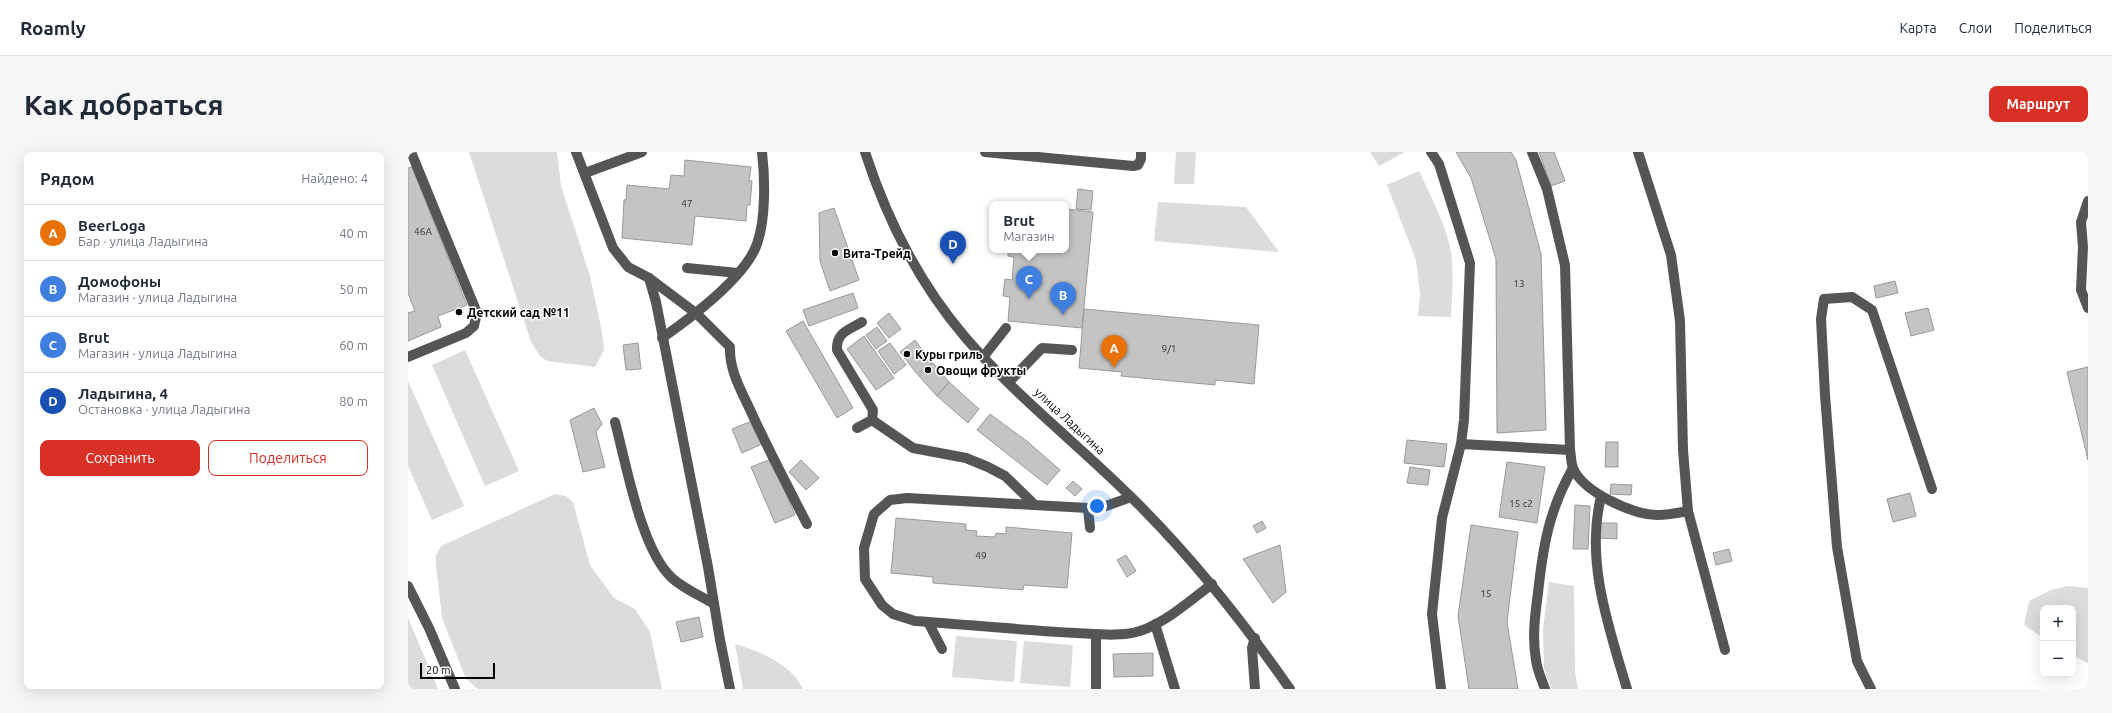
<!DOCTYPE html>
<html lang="ru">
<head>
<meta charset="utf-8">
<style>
	body { margin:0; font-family:Ubuntu,sans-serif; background:#f6f6f7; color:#1f2937 }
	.controls { position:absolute; right:12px; bottom:12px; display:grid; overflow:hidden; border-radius:8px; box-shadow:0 4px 16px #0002 }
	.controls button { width:36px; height:36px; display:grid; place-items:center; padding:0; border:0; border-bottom:1px solid #e0e1e3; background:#fff; color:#1f2937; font:20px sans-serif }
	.scale { position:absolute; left:12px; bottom:10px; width:75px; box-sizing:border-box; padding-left:4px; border:2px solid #000; border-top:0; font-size:11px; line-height:14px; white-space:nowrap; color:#000; -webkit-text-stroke:3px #fff; paint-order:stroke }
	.you { position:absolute; left:689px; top:354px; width:14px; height:14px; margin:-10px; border:3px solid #fff; border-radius:50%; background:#1a73e8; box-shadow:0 0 0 6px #1a73e833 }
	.badge { display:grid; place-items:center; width:26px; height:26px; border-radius:50%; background:#d93025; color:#fff; font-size:13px; font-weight:700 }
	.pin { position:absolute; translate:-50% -33px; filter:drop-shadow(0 1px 2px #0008) }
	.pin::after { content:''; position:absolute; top:21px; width:14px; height:12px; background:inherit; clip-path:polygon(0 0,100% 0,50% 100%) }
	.popup { position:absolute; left:581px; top:49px; width:80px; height:52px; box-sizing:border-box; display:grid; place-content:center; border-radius:8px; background:#fff; filter:drop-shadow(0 1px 3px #0005); font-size:13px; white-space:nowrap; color:#747a83 }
	.popup b { font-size:15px; color:#1f2937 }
	.popup::after { content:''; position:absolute; left:50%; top:100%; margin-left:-8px; border:8px solid transparent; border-top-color:#fff }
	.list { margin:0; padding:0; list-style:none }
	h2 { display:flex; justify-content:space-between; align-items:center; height:52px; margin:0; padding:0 16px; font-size:17px }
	h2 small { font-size:13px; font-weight:400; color:#747a83 }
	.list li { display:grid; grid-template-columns:26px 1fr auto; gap:12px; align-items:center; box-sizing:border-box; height:56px; padding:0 16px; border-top:1px solid #e0e1e3 }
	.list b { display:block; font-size:15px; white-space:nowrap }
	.list p { margin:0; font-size:13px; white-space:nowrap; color:#747a83 }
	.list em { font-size:13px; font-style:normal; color:#747a83 }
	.actions { display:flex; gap:8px; padding:12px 16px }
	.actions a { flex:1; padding:9px 0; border:1px solid #d93025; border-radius:8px; text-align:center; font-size:14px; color:#d93025 }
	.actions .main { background:#d93025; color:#fff }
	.map { position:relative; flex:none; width:1680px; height:537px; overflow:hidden; border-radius:8px }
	header { display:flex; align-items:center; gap:24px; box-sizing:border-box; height:56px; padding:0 20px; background:#fff; border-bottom:1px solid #e0e1e3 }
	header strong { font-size:19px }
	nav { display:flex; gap:22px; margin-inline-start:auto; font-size:14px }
	.intro { display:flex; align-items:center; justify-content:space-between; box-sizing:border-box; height:96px; padding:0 24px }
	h1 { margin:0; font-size:28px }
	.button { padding:10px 18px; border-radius:8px; background:#d93025; color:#fff; font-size:14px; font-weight:700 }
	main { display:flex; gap:24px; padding:0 24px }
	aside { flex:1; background:#fff; border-radius:8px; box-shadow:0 4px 16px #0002 }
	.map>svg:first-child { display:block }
	.green { fill:#dcdcdc }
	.building { fill:#c4c4c4; stroke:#999 }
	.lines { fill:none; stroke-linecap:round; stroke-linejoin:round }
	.minor { stroke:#555; stroke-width:10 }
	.poi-dot { fill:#000; stroke:#fff; stroke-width:1.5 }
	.labels { text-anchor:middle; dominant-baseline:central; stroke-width:3; stroke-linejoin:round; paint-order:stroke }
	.number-label { font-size:10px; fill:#313131 }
	.poi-label { font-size:12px; font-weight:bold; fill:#000; stroke:#fff; text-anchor:start }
	.street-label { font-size:12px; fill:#000; stroke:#fff }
</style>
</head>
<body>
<header>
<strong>Roamly</strong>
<nav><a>Карта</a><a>Слои</a><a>Поделиться</a></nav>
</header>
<div class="intro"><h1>Как добраться</h1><a class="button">Маршрут</a></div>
<main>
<aside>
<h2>Рядом<small>Найдено: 4</small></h2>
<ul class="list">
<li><span class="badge" style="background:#e8710a">A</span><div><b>BeerLoga</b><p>Бар · улица Ладыгина</p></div><em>40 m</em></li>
<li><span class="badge" style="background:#3f7fe0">B</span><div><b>Домофоны</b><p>Магазин · улица Ладыгина</p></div><em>50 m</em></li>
<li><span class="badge" style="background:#3f7fe0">C</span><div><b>Brut</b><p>Магазин · улица Ладыгина</p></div><em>60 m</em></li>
<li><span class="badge" style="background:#1a4fb4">D</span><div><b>Ладыгина, 4</b><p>Остановка · улица Ладыгина</p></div><em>80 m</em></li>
</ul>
<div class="actions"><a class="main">Сохранить</a><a>Поделиться</a></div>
</aside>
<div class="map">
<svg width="1680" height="537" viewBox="0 0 1680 537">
	<rect width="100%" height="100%" fill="#fff"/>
	<!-- green -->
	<g class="green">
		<path d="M61 0H149L153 34 182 124 194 180 196 198 187 215 139 209 132 204 123 190Z"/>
		<path d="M768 0H788L786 32H766Z"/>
		<path d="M962 0H997L971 14Z"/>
		<path d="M1011 19C1023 45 1038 72 1043 100 1046 121 1044 144 1043 165L1010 164 1012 142 1008 108 979 33Z"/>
		<path d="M750 50 838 55 871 100 746 89Z"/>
		<path d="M57 198 111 319 77 334 24 213Z"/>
		<path d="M0 229 56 354 24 368 0 314Z"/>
		<path d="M147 342 158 344 165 350 182 413 206 446 227 457 242 480 254 537H70L58 527 34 466 28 413V403L33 394Z"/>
		<path d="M1141 430 1166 434 1167 520 1170 537H1144L1136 517 1135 477Z"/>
		<path d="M1660 434 1680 436V511L1665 504V456H1635V486L1616 473 1621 449 1643 438Z"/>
		<path d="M0 466 30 537H0Z"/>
		<path d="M548 484 609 489 606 530 544 525Z"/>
		<path d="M616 489 665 493 662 535 612 531Z"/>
		<path d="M327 492C350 498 385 514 395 537H335Z"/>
	</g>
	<!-- building -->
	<g class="building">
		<path d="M1048 0H1103L1108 8 1133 102 1138 278 1089 281 1088 107 1063 26Z"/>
		<path d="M1131 0H1146L1157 29 1143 34Z"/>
		<path d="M277 8 343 15 341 29H344L342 53H339L338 69 287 64 284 93 214 86 216 48H218L219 33 261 37 263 23 276 24Z"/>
		<path d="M4 15 59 153 30 164 33 175 0 189V161L7 159 0 141V16Z"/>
		<path d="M670 37 685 39 683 58 668 57Z"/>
		<path d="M426 56 451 128 422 139 412 109 411 61Z"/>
		<path d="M658 57 685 60 674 176 600 169 602 145 595 144 597 127 604 128 606 105 600 104V98H658Z"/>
		<path d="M1487 129 1490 141 1468 146 1466 134Z"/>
		<path d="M445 141 450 156 401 174 395 158Z"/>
		<path d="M1520 156 1526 178 1503 184 1497 161Z"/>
		<path d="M676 157 851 173 846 232 807 228V233L713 224 714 220 671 216Z"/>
		<path d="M481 161 493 177 481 186 469 171Z"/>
		<path d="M395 169 445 256 429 266 378 179Z"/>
		<path d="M469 175 479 189 468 197 458 183Z"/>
		<path d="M456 184 486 226 468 238 439 197Z"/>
		<path d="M507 188 524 211 509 222 492 200Z"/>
		<path d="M230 191 233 217 218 218 215 193Z"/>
		<path d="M482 191 498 213 486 222 470 199Z"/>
		<path d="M525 211 541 230 529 244 510 223Z"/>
		<path d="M1680 215V308L1659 220Z"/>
		<path d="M541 230 571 257 560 271 529 244Z"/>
		<path d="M186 256 194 272 188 280 197 315 175 320 162 268Z"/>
		<path d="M582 262 620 290 652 318 639 333 569 278Z"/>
		<path d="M344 269 354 292 334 301 324 277Z"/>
		<path d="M999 288 1039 292 1036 315 996 311Z"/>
		<path d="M1198 290H1210V315H1197Z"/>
		<path d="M363 307 387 363 367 371 343 315Z"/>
		<path d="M393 308 411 326 398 338 381 320Z"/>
		<path d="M1099 310 1137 315 1129 371 1091 365Z"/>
		<path d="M1002 315 1022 318 1020 333 999 331Z"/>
		<path d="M665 329 674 337 667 344 658 336Z"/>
		<path d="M1203 332 1224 333 1223 343 1202 342Z"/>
		<path d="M1502 341 1508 364 1485 370 1479 347Z"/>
		<path d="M1167 353 1182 354 1180 397H1165Z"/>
		<path d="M488 366 558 372V378L569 379 568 384 587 385 588 381 598 382V375L664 381 659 436 616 433 615 438 525 431V425L483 421Z"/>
		<path d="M854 369 858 376 849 381 845 374Z"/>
		<path d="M1192 371H1209V387L1192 386Z"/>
		<path d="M1063 373 1110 380 1099 470 1110 537H1061L1050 464Z"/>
		<path d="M872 393 878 440 865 451 835 407Z"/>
		<path d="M1321 397 1324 409 1308 413 1305 401Z"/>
		<path d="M718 403 728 419 719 425 709 408Z"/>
		<path d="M291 465 295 485 273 490 268 470Z"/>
		<path d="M745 501V524L706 525 705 502Z"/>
	</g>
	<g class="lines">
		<!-- minor -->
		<g class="minor">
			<path d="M168 0 205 96 220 115 241 126 248 150 300 415 312 488 322 537"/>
			<path d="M457 0C479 68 511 131 557 185 610 247 680 300 737 359 791 414 838 474 882 537"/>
			<path d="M577 0 725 14 730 13 733 7V0"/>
			<path d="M1023 0 1031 12 1062 111 1056 268 1053 292 1034 366 1024 462 1033 537"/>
			<path d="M1230 0 1263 103 1272 169 1275 298 1280 359 1317 498"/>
			<path d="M177 21 234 0"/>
			<path d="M1680 49 1673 70 1675 95 1673 138 1680 156"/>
			<path d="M279 116 330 121"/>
			<path d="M241 126 289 162 322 195C321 219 334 240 344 262 361 299 380 335 399 372"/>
			<path d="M254 186C284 165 337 126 349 92 358 67 357 26 354 0"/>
			<path d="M576 204 598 176"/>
			<path d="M0 205 58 181 66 174 69 161 3 0"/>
			<path d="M601 230 634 196 664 198"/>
			<path d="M464 268 505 296 558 306 580 315 597 324 627 353"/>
			<path d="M207 270C218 311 233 398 264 426 276 437 293 444 306 452"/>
			<path d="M449 276 464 268 465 258 429 198C428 180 441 178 454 170"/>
			<path d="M1053 292 1162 298 1157 113 1139 37 1124 0"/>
			<path d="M1162 298C1163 303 1163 311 1165 316 1175 340 1225 363 1249 363 1260 363 1270 361 1280 359"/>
			<path d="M723 345 698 354 680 356 499 346 482 348 466 362 456 396 457 427 474 453 485 462 507 469C561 473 615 478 668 481 688 482 713 485 732 479 758 470 782 449 804 432"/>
			<path d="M1193 345C1177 409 1201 476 1219 537"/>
			<path d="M680 356 682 376"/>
			<path d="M0 434 21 476 47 537"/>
			<path d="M520 470 534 497"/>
			<path d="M747 472 767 537"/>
			<path d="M847 486 844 496 847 537"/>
			<path d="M688 537V482"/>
			<path d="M1137 537C1134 528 1129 518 1128 508 1124 486 1127 463 1130 441 1135 394 1141 358 1165 316"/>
			<path d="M1463 537 1449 509 1429 395 1417 243 1413 167 1416 147 1444 145 1464 158 1524 337"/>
		</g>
	</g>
	<!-- markers -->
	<g class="poi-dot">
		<circle cx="427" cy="101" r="4"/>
		<circle cx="51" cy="160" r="4"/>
		<circle cx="499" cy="202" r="4"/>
		<circle cx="520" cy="218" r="4"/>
	</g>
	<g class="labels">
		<!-- number labels -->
		<g class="number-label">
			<text x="279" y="51">47</text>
			<text x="15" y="79">46А</text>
			<text x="1111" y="131">13</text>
			<text x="761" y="196">9/1</text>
			<text x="1113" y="351">15 с2</text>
			<text x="573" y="403">49</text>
			<text x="1078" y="441">15</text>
		</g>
		<!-- poi labels -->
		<g class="poi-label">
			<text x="435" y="101">Вита-Трейд</text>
			<text x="59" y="160">Детский сад №11</text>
			<text x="507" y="202">Куры гриль</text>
			<text x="528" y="218">Овощи фрукты</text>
		</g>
		<!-- street labels -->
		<g class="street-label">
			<text transform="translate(662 269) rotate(43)">улица Ладыгина</text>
		</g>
	</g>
</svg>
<div class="controls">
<button>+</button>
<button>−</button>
</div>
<div class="scale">20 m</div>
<div class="you"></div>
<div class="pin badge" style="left:706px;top:216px;background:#e8710a">A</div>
<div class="pin badge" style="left:655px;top:163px;background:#3f7fe0">B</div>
<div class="pin badge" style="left:621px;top:147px;background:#3f7fe0">C</div>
<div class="popup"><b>Brut</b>Магазин</div>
<div class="pin badge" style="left:545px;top:112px;background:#1a4fb4">D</div>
</div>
</main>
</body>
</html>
